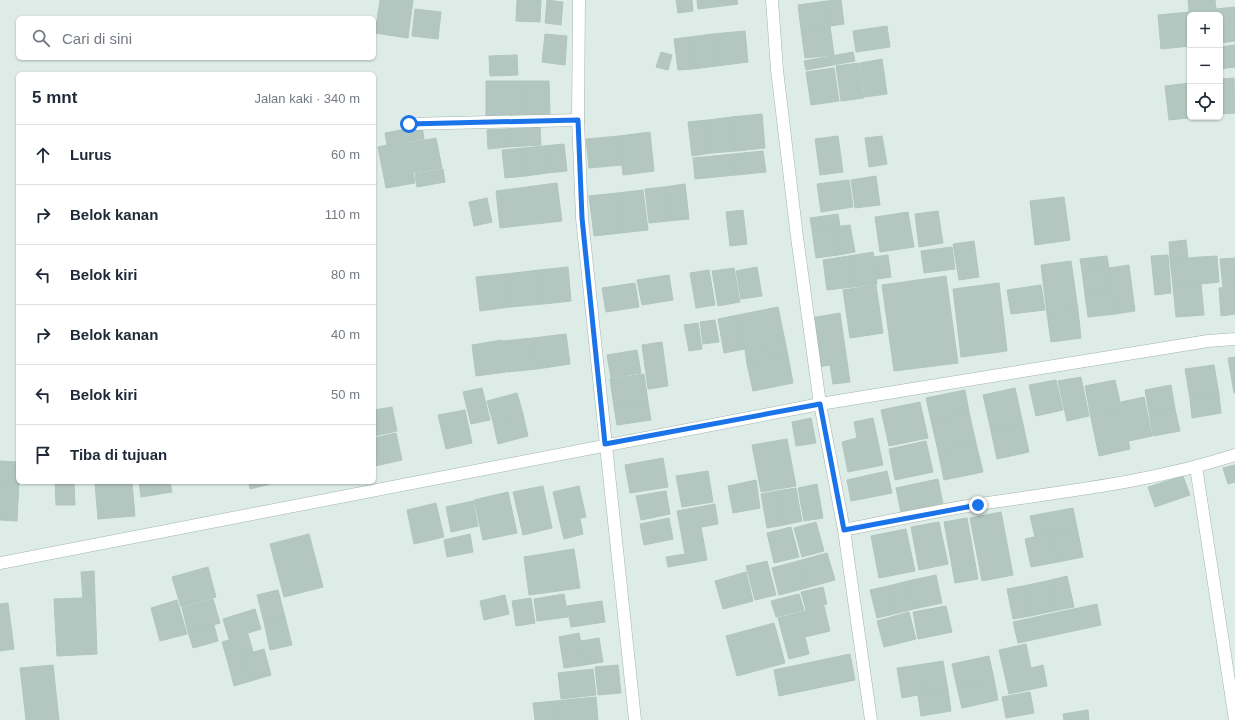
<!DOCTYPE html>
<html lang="id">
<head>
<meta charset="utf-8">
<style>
	body { margin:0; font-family:Arial,sans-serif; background:#f2f2f3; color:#1f2937 }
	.controls { position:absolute; right:12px; top:12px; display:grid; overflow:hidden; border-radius:6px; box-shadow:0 1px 3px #0004 }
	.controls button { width:36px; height:36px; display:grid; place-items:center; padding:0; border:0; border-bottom:1px solid #e0e1e3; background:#fff; color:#1f2937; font:20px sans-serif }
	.stop { position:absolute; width:12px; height:12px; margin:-9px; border:3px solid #1a73e8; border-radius:50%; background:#fff }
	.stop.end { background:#1a73e8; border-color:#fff; box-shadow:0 1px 4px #0008 }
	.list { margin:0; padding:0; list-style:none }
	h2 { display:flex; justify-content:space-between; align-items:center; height:52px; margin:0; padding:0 16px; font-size:17px }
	h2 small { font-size:13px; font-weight:400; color:#747a83 }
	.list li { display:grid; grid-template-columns:26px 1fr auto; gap:12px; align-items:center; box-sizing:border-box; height:60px; padding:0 16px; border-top:1px solid #e0e1e3 }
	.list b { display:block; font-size:15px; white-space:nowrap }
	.list em { font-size:13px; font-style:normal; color:#747a83 }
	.icon { flex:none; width:22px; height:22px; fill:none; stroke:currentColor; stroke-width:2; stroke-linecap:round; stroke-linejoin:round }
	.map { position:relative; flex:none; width:1235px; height:720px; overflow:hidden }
	.search { position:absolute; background:#fff; box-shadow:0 1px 3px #0004; left:16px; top:16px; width:360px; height:44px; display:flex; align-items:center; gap:10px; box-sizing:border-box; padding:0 14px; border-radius:6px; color:#747a83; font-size:15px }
	.panel { position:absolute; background:#fff; box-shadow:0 1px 3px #0004; left:16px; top:72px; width:360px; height:412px; border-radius:6px }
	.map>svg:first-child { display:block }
	.building { fill:#b3c6c0; stroke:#b0c6bf }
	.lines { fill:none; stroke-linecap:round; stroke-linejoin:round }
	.minor-casing { stroke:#a1b4af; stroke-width:13 }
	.minor { stroke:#fff; stroke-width:12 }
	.route { stroke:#1a73e8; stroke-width:5 }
</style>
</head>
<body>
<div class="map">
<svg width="1235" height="720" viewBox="0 0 1235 720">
	<rect width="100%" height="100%" fill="#deece7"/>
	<!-- building -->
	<g class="building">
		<path d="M380 0H413L408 38 375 33Z"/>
		<path d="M517 0H541L540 22 516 21Z"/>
		<path d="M547 0 563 2 561 25 545 23Z"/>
		<path d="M676 0H692L693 11 678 13Z"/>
		<path d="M697 0H737L738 4 698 9Z"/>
		<path d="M841 0 844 24 830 26 827 1Z"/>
		<path d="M1188 0H1215L1216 9 1189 12Z"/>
		<path d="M827 1 830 26 801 29 798 5Z"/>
		<path d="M1235 7V41L1220 43V15H1217L1216 9Z"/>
		<path d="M415 9 441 12 438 39 412 36Z"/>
		<path d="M1216 9 1217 15H1190V20L1189 12Z"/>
		<path d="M1189 12 1190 46 1161 49 1158 15Z"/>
		<path d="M830 26 834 55 805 58 801 29Z"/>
		<path d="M887 26 890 47 856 52 853 31Z"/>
		<path d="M745 31 748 62 717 66 713 34Z"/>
		<path d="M545 34 567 36 565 65 542 62Z"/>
		<path d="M713 34 717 66 693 69 690 37Z"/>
		<path d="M690 37 693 69 678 70 674 39Z"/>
		<path d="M1235 45V67L1220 69V47Z"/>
		<path d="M661 52 672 55 668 70 656 67Z"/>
		<path d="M853 52 855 61 806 70 804 61Z"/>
		<path d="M517 55 518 75 490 76 489 56Z"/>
		<path d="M882 59 887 94 865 97 860 63Z"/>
		<path d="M859 63 864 98 841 101 836 66Z"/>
		<path d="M834 68 839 101 811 105 806 72Z"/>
		<path d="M1234 78 1235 113 1220 114V79Z"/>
		<path d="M486 81H522L523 116 486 117Z"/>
		<path d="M522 81H549L550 116H523Z"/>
		<path d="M1190 83V117H1198L1169 120 1165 86Z"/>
		<path d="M762 114 765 148 736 151 732 117Z"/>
		<path d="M732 117 736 151 712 153 708 120Z"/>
		<path d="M708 120 712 153 692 156 688 122Z"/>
		<path d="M422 126 424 139 407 142 415 183 386 188 378 147 387 145 385 133Z"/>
		<path d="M540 126 541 145 508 147 507 129Z"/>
		<path d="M507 129 508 147 488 149 487 130Z"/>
		<path d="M650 132 654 171 623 175 619 136Z"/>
		<path d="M619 136 622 165 589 168 586 139Z"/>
		<path d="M838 136 843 172 820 175 815 139Z"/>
		<path d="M882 136 887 164 869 167 865 138Z"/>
		<path d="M436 138 442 168 414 173 408 143Z"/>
		<path d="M564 144 567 171 547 173 544 146Z"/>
		<path d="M544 146 547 173 526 176 524 148Z"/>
		<path d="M524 148 526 176 505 178 502 150Z"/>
		<path d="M763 151 766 172 736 175 734 154Z"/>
		<path d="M734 154 736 175 695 179 693 158Z"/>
		<path d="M443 169 445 182 417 187 415 174Z"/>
		<path d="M876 176 880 205 855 208 851 180Z"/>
		<path d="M849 180 853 207 821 212 817 184Z"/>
		<path d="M557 183 562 221 500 228 496 191Z"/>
		<path d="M685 184 689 219 668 221 664 187Z"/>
		<path d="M664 187 668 221 649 223 645 189Z"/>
		<path d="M643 190 648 230 621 233 617 193Z"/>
		<path d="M617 193 621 233 594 236 589 196Z"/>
		<path d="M1064 197 1070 240 1035 245 1030 201Z"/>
		<path d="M487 198 492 222 474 226 469 202Z"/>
		<path d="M743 210 747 244 730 246 726 212Z"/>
		<path d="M938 211 943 243 919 247 915 214Z"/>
		<path d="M908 212 914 247 880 252 875 217Z"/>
		<path d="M838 214 840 226 812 230 810 218Z"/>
		<path d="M850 225 855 252 838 255 834 227Z"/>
		<path d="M834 227 838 255 816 258 812 230Z"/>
		<path d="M1186 240 1188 258 1170 260 1169 242Z"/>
		<path d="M974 241 979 277 959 280 953 244Z"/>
		<path d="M952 247 955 269 924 273 921 251Z"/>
		<path d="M873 252 877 284 853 287 849 256Z"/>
		<path d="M888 255 891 277 877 279 873 257Z"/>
		<path d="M1168 255 1171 293 1155 295 1151 256Z"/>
		<path d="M849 256 853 287 827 290 823 260Z"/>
		<path d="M1107 256 1109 268 1082 271 1080 259Z"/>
		<path d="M1217 256 1219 282 1201 284 1199 257Z"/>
		<path d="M1199 257 1201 284 1173 286 1170 260Z"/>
		<path d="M1235 258V286L1223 287 1220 259Z"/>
		<path d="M1071 261 1078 310 1047 314 1041 265Z"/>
		<path d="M1129 265 1135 311 1115 314 1109 268Z"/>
		<path d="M568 267 571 301 543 304 539 270Z"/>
		<path d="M757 267 762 296 741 299 736 271Z"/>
		<path d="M734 268 740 302 718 306 712 271Z"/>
		<path d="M1109 268 1112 292 1085 295 1082 271Z"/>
		<path d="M539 270 543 304 510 307 506 274Z"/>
		<path d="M709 270 715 305 696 308 690 273Z"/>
		<path d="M506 274 510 307 480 311 476 277Z"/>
		<path d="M669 275 673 300 642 305 637 280Z"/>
		<path d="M946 276 958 363 894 371 882 285Z"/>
		<path d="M635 283 639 307 606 312 602 288Z"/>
		<path d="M999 283 1007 351 961 357 953 289Z"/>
		<path d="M1201 284 1204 315 1176 317 1173 286Z"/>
		<path d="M876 285 883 333 850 338 843 290Z"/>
		<path d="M1041 285 1045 310 1011 314 1007 290Z"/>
		<path d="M1235 286V314L1221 316 1219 288Z"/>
		<path d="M1112 292 1115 314 1088 317 1085 295Z"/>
		<path d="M778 307 785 341 745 349 738 315Z"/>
		<path d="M1078 310 1081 338 1051 342 1047 314Z"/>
		<path d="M840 313 850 382 833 384 830 365 818 367 811 318Z"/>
		<path d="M738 315 745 349 724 353 718 319Z"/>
		<path d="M715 320 719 342 703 344 700 322Z"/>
		<path d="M698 323 702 349 689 351 684 325Z"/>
		<path d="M566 334 570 364 537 369 533 338Z"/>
		<path d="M533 338 537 369 507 372 503 341Z"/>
		<path d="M502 340 506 372 476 376 472 345Z"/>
		<path d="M785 341 788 356 747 364 745 349Z"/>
		<path d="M662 342 668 386 648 389 642 345Z"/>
		<path d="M637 350 641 373 611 378 607 355Z"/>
		<path d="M788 356 793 383 753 391 747 364Z"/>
		<path d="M1235 357V393H1234L1228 358Z"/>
		<path d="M1214 365 1219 394 1190 399 1185 369Z"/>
		<path d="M644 374 648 402 614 407 610 379Z"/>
		<path d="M1081 377 1089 416 1067 421 1058 381Z"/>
		<path d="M1056 380 1063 410 1036 416 1029 385Z"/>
		<path d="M1115 380 1122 411 1091 418 1085 386Z"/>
		<path d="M1171 385 1175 409 1149 413 1145 390Z"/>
		<path d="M482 388 490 420 471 424 463 392Z"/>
		<path d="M1015 388 1023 424 991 431 983 395Z"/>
		<path d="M965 390 969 412 931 420 926 398Z"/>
		<path d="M517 393 523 414 493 422 487 401Z"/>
		<path d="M1219 394 1221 413 1192 418 1190 399Z"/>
		<path d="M1144 397 1152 436 1129 441 1121 402Z"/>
		<path d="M648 402 651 420 617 425 614 407Z"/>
		<path d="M920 402 928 438 889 446 881 410Z"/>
		<path d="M392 407 397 431 374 436V410Z"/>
		<path d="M1175 409 1180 431 1153 436 1149 413Z"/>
		<path d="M465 410 472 443 446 449 438 415Z"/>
		<path d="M1122 411 1130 449 1099 456 1091 418Z"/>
		<path d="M969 412 976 443 938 451 931 420Z"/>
		<path d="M523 414 528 436 498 444 493 422Z"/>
		<path d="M811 418 816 443 796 446 792 422Z"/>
		<path d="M873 418 883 465 848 472 842 442 857 438 854 422Z"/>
		<path d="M1023 424 1029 452 997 459 991 431Z"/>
		<path d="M396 433 402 460 375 466 374 438Z"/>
		<path d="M787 439 796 486 761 492 752 445Z"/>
		<path d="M926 441 933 472 895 480 889 449Z"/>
		<path d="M976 443 983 472 944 480 938 451Z"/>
		<path d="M663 458 668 487 630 493 625 465Z"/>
		<path d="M0 461 18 462 19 484 0 483Z"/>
		<path d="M1235 465V482L1228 484 1223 468Z"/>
		<path d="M708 471 713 502 682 507 676 476Z"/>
		<path d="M887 471 892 493 851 501 847 480Z"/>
		<path d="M1183 476 1190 495 1155 507 1148 487Z"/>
		<path d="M938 479 943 504 901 513 896 488Z"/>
		<path d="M756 480 760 508 733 513 728 486Z"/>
		<path d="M55 482H74L75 505H56Z"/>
		<path d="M115 482H132L135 516 98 519 95 484Z"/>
		<path d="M139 482H170L172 492 141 497Z"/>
		<path d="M249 482H278L250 489Z"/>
		<path d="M0 483 19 484 17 521 0 520Z"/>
		<path d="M817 484 823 518 804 521 798 488Z"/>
		<path d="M543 486 552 528 523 535 513 492Z"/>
		<path d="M579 486 586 517 560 523 553 492Z"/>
		<path d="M796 488 802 521 784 525 777 491Z"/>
		<path d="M666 491 670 514 641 520 636 496Z"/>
		<path d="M777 491 784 525 767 528 761 494Z"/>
		<path d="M508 492 517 533 483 540 474 500Z"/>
		<path d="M473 501 478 526 451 532 446 507Z"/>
		<path d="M436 503 444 537 414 544 407 510Z"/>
		<path d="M715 504 718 524 701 527 707 560 668 567 666 557 685 554 677 511Z"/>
		<path d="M1073 508 1077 528 1035 537 1030 516Z"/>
		<path d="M1001 512 1013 575 982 581 970 518Z"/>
		<path d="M669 518 673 539 644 545 640 524Z"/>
		<path d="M967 518 978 579 955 583 944 522Z"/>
		<path d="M580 519 583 534 564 539 560 523Z"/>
		<path d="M816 522 824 551 802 557 794 528Z"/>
		<path d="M939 522 948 564 919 570 911 527Z"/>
		<path d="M791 527 799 557 774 563 767 533Z"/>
		<path d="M1077 528 1083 557 1058 562 1052 533Z"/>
		<path d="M906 529 915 571 879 578 871 536Z"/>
		<path d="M1052 533 1058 562 1031 567 1025 539Z"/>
		<path d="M309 534 323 587 284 597 270 544Z"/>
		<path d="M470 534 473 552 447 557 444 540Z"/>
		<path d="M574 549 580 588 529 595 524 557Z"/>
		<path d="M827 553 835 580 806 588 798 561Z"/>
		<path d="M767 561 776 595 755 600 746 566Z"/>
		<path d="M798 561 806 588 779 595 772 568Z"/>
		<path d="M208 567 216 597 181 607 172 577Z"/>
		<path d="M94 571 97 654 57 656 54 599 83 598 81 572Z"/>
		<path d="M746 572 753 601 723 609 715 581Z"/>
		<path d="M936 575 942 603 914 609 908 581Z"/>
		<path d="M1067 576 1074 607 1054 611 1047 581Z"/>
		<path d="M908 581 914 609 894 614 888 586Z"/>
		<path d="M1047 581 1054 611 1030 616 1023 586Z"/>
		<path d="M888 586 894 614 877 618 870 590Z"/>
		<path d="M1023 586 1030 616 1013 619 1007 589Z"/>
		<path d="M823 587 827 604 806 610 801 592Z"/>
		<path d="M278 590 285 617 264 622 257 595Z"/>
		<path d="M564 594 568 617 537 621 534 599Z"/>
		<path d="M799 594 804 610 776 617 771 601Z"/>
		<path d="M505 595 509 614 484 620 480 601Z"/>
		<path d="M531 598 535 623 516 626 512 601Z"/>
		<path d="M213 599 220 623 188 632 182 608Z"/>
		<path d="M177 600 187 634 160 641 151 608Z"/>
		<path d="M602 601 605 622 571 627 567 606Z"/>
		<path d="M8 603 14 649 0 651V604Z"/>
		<path d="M1097 604 1101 625 1018 643 1013 622Z"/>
		<path d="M824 606 830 631 805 637 809 654 789 659 778 618Z"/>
		<path d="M946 606 952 632 918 639 913 612Z"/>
		<path d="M255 609 261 629 229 639 223 619Z"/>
		<path d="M909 612 916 639 884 647 877 621Z"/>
		<path d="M285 617 292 645 270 650 264 622Z"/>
		<path d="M774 623 785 663 737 676 726 636Z"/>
		<path d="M214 625 218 641 193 648 188 632Z"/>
		<path d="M579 633 585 665 564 668 559 637Z"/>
		<path d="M248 634 253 652 227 659 222 642Z"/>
		<path d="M599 638 603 662 585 665 581 641Z"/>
		<path d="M1026 644 1031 668 1043 665 1047 686 1009 694 999 650Z"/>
		<path d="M264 649 271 675 251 681 243 655Z"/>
		<path d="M850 654 855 680 779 696 774 670Z"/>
		<path d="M243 655 251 681 234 686 227 659Z"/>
		<path d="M989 656 994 679 957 687 952 664Z"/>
		<path d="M943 661 948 690 923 694 918 665Z"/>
		<path d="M53 665 59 720H26L20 668Z"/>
		<path d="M618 665 621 693 598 695 595 667Z"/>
		<path d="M918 665 923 694 902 698 897 668Z"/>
		<path d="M593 669 596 695 561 699 558 673Z"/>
		<path d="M994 679 998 700 962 708 957 687Z"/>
		<path d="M948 690 951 711 921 716 918 695Z"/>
		<path d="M1030 692 1034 713 1006 718 1002 697Z"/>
		<path d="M596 697 598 720H558L556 701Z"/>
		<path d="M556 701 558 720H535L533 703Z"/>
		<path d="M1088 710 1089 720H1064L1063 714Z"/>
	</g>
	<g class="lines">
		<!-- minor casing -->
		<g class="minor-casing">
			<g id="minor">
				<path d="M579 0 578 120 582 218 635 720"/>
				<path d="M772 0 777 70 797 237 820 404 844 530 871 720"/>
				<path d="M409 124 578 120"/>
				<path d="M1196 467 1235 720"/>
				<path d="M844 530C889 521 935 511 980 504 1066 491 1153 482 1235 455"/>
				<path d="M0 563 820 404 1208 341 1235 339"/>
			</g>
		</g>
		<!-- minor -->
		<use href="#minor" class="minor"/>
	</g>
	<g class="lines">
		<!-- route -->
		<path class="route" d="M409 124 578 120 582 218 605 444 820 404 844 530 978 505"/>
	</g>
</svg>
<div class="controls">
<button>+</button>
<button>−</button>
<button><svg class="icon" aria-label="locate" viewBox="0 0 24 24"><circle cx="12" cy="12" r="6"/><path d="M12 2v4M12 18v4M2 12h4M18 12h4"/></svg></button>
</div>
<div class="stop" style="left:409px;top:124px"></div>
<div class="stop end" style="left:978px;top:505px"></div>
<div class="search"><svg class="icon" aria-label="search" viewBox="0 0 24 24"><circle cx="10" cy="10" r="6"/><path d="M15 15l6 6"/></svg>Cari di sini</div>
<section class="panel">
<h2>5 mnt<small>Jalan kaki · 340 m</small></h2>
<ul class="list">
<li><svg class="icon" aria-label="ahead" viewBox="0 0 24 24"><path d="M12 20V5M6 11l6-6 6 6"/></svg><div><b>Lurus</b></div><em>60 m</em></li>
<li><svg class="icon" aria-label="right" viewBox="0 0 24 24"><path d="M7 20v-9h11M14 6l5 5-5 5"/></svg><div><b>Belok kanan</b></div><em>110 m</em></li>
<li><svg class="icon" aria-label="left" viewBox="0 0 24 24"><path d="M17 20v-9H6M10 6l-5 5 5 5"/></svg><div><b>Belok kiri</b></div><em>80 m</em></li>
<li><svg class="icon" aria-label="right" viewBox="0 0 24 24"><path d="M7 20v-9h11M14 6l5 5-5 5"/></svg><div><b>Belok kanan</b></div><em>40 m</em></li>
<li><svg class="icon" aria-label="left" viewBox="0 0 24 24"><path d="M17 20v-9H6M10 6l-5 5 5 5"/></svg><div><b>Belok kiri</b></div><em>50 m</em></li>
<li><svg class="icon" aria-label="arrive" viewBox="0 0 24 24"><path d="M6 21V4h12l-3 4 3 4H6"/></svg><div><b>Tiba di tujuan</b></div></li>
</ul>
</section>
</div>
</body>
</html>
